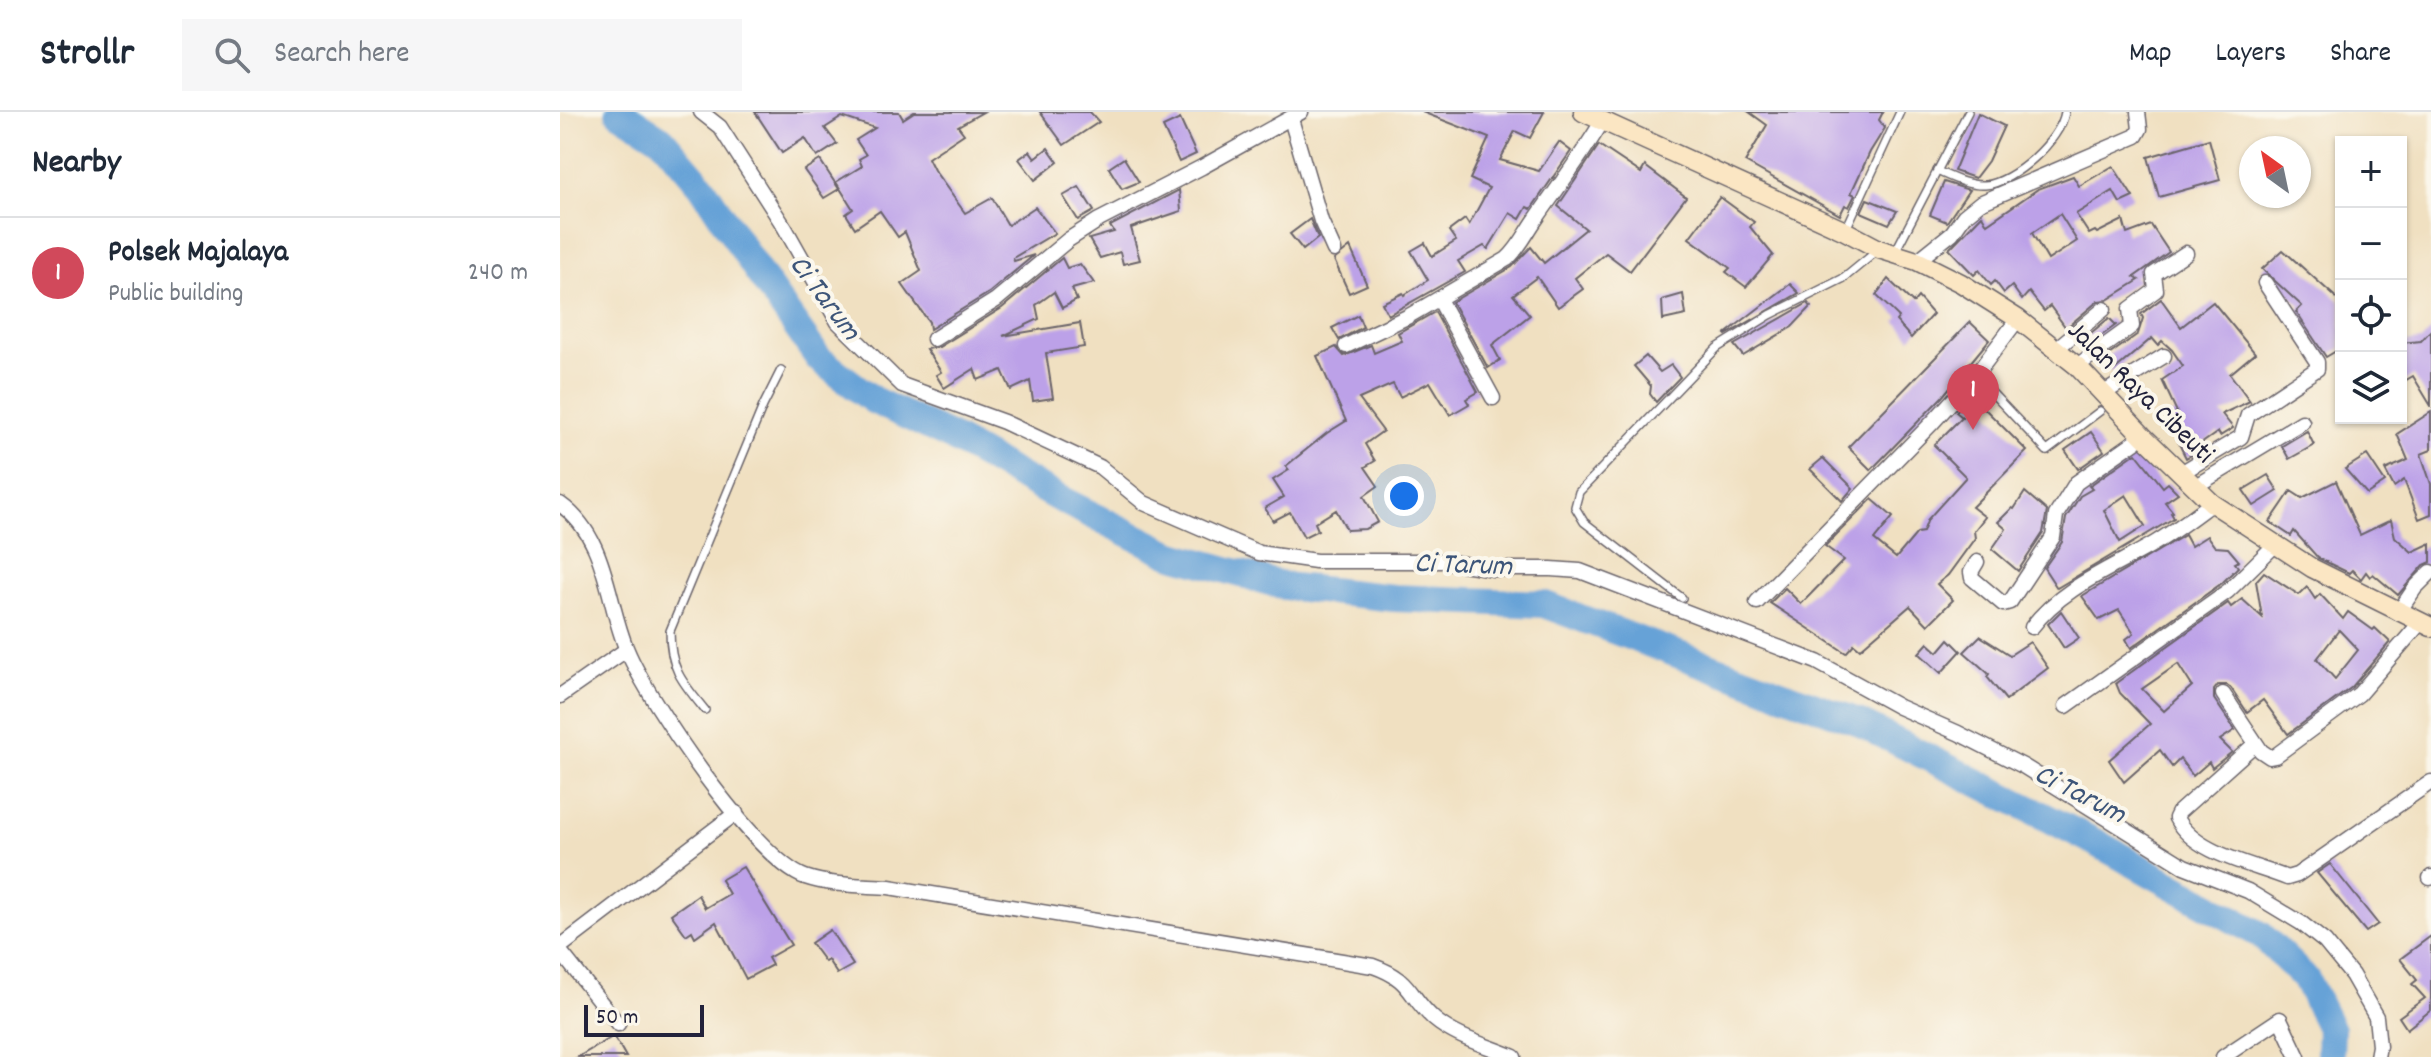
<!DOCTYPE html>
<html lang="en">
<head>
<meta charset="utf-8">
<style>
	body { margin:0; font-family:Dekko,sans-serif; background:#f6f6f7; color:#1f2937 }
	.controls { position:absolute; right:24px; top:24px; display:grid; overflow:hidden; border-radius:0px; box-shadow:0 2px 6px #0004 }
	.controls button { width:72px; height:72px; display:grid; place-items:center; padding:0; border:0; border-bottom:2px solid #e0e1e3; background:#fff; color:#1f2937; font:40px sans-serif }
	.compass { position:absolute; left:1679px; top:24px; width:72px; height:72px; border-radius:50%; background:#fff; box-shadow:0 2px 6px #0004; rotate:327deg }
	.scale { position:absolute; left:24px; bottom:20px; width:120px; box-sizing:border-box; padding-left:8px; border:4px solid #22223b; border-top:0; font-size:22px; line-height:28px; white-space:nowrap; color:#22223b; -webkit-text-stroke:6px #fbf7ec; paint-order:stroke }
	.you { position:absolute; left:844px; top:384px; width:28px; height:28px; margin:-20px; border:6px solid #fff; border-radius:50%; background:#1a73e8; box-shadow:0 0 0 12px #1a73e833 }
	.badge { display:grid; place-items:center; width:52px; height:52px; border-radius:50%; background:#d1495b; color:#fff; font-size:26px; font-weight:700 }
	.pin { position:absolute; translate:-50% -66px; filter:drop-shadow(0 2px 4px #0008) }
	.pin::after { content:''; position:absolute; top:42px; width:28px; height:24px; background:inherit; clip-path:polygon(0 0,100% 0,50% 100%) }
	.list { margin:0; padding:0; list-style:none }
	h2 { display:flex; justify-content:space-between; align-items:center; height:104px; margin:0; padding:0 32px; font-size:34px }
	h2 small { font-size:26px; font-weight:400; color:#747a83 }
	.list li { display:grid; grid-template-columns:52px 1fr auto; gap:24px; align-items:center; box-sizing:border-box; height:112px; padding:0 32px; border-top:2px solid #e0e1e3 }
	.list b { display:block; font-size:30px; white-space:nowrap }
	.list p { margin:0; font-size:26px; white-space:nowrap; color:#747a83 }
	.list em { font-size:26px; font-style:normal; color:#747a83 }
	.icon { flex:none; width:44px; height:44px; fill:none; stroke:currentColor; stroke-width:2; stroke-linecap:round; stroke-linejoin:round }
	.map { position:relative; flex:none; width:1871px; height:945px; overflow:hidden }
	header { display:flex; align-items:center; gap:48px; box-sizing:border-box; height:112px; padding:0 40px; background:#fff; border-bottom:2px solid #e0e1e3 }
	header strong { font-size:38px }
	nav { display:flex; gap:44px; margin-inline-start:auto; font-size:28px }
	.search { width:560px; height:72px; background:#f6f6f7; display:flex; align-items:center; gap:20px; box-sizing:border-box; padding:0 28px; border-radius:0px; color:#747a83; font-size:30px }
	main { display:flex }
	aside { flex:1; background:#fff }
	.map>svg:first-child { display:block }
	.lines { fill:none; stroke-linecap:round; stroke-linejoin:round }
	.river { stroke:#66a2d7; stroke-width:28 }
	.building { fill:#bca1e8; fill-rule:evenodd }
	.lane-casing { stroke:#6a646a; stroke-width:10 }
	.street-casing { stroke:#6a646a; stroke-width:17 }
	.secondary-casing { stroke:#6a646a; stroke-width:21 }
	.lane { stroke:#fff; stroke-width:7 }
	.street { stroke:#fff; stroke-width:14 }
	.secondary { stroke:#fbe6c3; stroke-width:18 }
	.labels { text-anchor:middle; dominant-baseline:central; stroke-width:8; stroke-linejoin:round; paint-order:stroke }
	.street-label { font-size:28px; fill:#22223b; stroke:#fbf7ec }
	.water-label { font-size:30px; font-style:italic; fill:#3d5579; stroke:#fbf7ec }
</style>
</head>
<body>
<header>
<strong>Strollr</strong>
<div class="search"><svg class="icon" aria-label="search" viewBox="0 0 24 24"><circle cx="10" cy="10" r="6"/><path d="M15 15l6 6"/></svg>Search here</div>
<nav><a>Map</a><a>Layers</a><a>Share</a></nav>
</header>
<main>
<aside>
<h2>Nearby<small></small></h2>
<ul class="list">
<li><span class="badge">1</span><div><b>Polsek Majalaya</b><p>Public building</p></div><em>240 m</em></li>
</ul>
</aside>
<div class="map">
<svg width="1871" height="945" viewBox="0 0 1871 945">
	<rect width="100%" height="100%" fill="#fbf7ec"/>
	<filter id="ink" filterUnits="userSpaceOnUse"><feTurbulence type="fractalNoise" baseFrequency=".0125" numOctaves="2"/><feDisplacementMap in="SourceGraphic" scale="16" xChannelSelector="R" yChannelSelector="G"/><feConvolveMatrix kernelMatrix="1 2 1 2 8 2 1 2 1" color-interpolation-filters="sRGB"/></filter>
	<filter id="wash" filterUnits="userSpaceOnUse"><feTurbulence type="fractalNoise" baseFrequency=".006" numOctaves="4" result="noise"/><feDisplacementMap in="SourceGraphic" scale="32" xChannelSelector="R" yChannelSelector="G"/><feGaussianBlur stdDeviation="1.8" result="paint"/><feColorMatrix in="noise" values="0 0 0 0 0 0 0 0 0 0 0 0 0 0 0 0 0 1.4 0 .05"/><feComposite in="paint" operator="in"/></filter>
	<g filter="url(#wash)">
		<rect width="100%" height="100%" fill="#f0e0c1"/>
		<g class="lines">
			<!-- river -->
			<path class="river" d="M59 0 102 27 142 74 198 160 259 247 313 288 391 325 498 386 610 442 724 474 834 486 983 492 1296 609 1535 730 1701 823 1746 867 1771 918 1770 945"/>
		</g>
		<g id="blocks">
			<!-- building -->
			<g class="building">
				<path d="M195 0H339L343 7 354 0H423L398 14 404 22 368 46 374 58 405 101 432 86 448 113 475 95 495 121 453 146 454 149 474 143 430 180 370 217 369 210 342 172 361 159 345 120 338 125 320 99 295 116 286 102 293 97 276 70 302 54 299 47 306 43 296 28 315 16 282 5 265 16 277 32 257 45 245 26 222 41Z"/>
				<path d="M480 0H530L539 10 504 33Z"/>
				<path d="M862 0H984L970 26 955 19 940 48 979 59 999 30 1011 39 971 97 967 95 960 107 950 101 928 137 924 134 898 149 905 160 828 203 822 191 843 181 844 183 868 168 851 139 865 131 872 144 896 129 889 119 905 107 909 113 929 76 910 67 929 26Z"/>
				<path d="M1189 0H1323L1319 8 1325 16 1310 40 1291 81 1295 83 1289 95 1285 93 1280 103 1185 50 1207 13Z"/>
				<path d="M1418 1 1444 14 1428 49 1415 66 1394 59Z"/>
				<path d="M620 7 636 42 619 50 603 15Z"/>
				<path d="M1649 27 1660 68 1599 85 1588 45Z"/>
				<path d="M1039 33 1081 61 1085 54 1126 85 1070 159 1046 141 1015 166 1023 177 998 195 977 165 953 183 970 203 932 233 940 248 928 256 892 190 952 155 971 135 984 151 1026 117 998 94Z"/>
				<path d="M488 36 498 50 475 68 459 47 470 39 475 46Z"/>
				<path d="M564 46 579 70 562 77 549 56Z"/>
				<path d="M260 48 279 77 264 86 244 58Z"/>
				<path d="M1553 54 1573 85 1560 91 1553 79 1516 102 1529 122 1535 119 1537 121 1563 108 1567 122 1591 113 1609 140 1574 165 1579 168 1547 188 1538 189 1506 216 1490 194 1484 199 1469 180 1462 188 1452 174 1444 181 1435 169 1431 173 1419 158 1414 163 1389 137 1422 103 1427 112 1478 77 1513 64 1519 74ZM1500 102 1517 129 1488 148 1472 121Z"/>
				<path d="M1384 70 1409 78 1387 110 1370 103Z"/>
				<path d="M519 75 534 99 518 108 503 84Z"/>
				<path d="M619 78 621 99 571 116 580 148 563 152 560 140 540 146 529 127 554 120 550 114Z"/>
				<path d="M1160 85 1194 110 1190 115 1213 143 1186 175 1166 160 1170 156 1129 126Z"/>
				<path d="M1307 87 1337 99 1329 112 1301 100Z"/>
				<path d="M750 107 758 126 743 138 730 122Z"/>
				<path d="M790 135 807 173 789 181 774 148Z"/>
				<path d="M1723 138 1781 190V236L1766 245 1736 200 1742 194 1702 157Z"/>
				<path d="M502 146 507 156 520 152 534 171 512 177 517 188 502 196 494 180 476 193 479 207 443 224 520 211 524 235 486 241 493 286 473 289 470 269 451 278 442 258 418 268 414 257 384 276 376 263 381 260 366 237 379 235 442 196Z"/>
				<path d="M1328 167 1353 191 1358 185 1373 202 1351 226 1336 209 1339 205 1316 183Z"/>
				<path d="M1230 172 1239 181 1166 223 1165 222Z"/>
				<path d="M1123 182 1126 203 1103 208 1102 188Z"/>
				<path d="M1601 187 1621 215 1653 190 1695 241 1670 262 1690 289 1662 302 1673 316 1660 324 1658 320 1635 336 1637 340 1626 346 1606 306 1617 300 1602 268 1623 254 1612 238 1602 229 1598 233 1592 226 1552 260 1542 248 1578 222 1583 206 1581 202Z"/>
				<path d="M1248 191 1251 195 1232 215 1183 244 1174 233Z"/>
				<path d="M875 200 918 280 906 287 909 292 890 303 870 270 840 285 833 272 799 287 823 319 805 332 815 349 805 355 818 374 804 384 818 410 805 417 787 418 776 398 755 411 758 418 744 425 730 400 713 409 705 396 724 385 713 368 729 358 726 354 767 321 786 309 757 244 776 235 784 244 811 233 814 241 842 229 838 221Z"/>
				<path d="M798 203 803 215 779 228 772 216Z"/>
				<path d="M1549 206 1556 213 1526 235 1520 230Z"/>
				<path d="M1410 210 1429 228 1382 285 1311 358 1288 335Z"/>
				<path d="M1871 218V294L1853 264 1841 271V231L1861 229Z"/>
				<path d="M1086 244 1100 260 1111 253 1120 265 1096 290 1090 282 1091 274 1074 254Z"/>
				<path d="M1411 283 1467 339 1412 395 1425 405 1414 419 1415 426 1388 463 1377 472 1393 488 1368 513 1350 494 1300 537 1294 532 1286 541 1210 491 1225 476 1241 492 1284 448 1265 434 1312 387 1333 405 1314 428 1336 446 1357 421 1363 420 1368 407 1406 365 1374 333 1402 305 1396 300Z"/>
				<path d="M1871 300V338L1861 342 1871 372V402L1859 407 1844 368 1834 375 1825 358 1848 348 1837 322Z"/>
				<path d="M1747 319 1754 333 1729 347 1722 334Z"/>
				<path d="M1531 320 1544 339 1518 357 1505 338Z"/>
				<path d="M1576 341 1603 375 1608 371 1618 381 1605 390 1613 400 1611 401 1614 406 1497 476 1484 456 1502 430 1506 406 1520 384 1532 377 1529 374ZM1566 383 1585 414 1560 430 1544 398Z"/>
				<path d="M1807 343 1825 370 1807 382 1785 357Z"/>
				<path d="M1263 346 1293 376 1282 389 1250 357Z"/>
				<path d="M1708 363 1718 379 1694 394 1683 378Z"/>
				<path d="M1776 369 1800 423 1831 408 1835 425 1852 440 1871 431V450L1864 453 1838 483 1813 462 1810 465 1806 460 1801 467 1792 458 1789 461 1758 446 1734 419 1731 424 1710 410 1731 379 1742 386Z"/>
				<path d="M1465 380 1487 399 1483 421 1458 459 1432 437 1446 417 1438 410 1452 396 1454 397Z"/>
				<path d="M1625 423 1631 434 1647 424 1655 435 1668 436 1679 449 1675 451 1678 455 1662 471 1571 536 1566 527 1574 521 1559 498 1539 508 1522 484Z"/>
				<path d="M1704 460 1739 483 1747 475 1755 487 1760 482 1783 507 1788 500 1813 518 1815 516 1830 530 1792 575 1728 622 1703 588 1687 600 1671 576 1667 573H1658L1654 578V587L1675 618 1660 628 1672 640 1652 656 1649 650 1633 664 1620 647 1612 655 1600 638 1564 670 1549 648 1590 612 1560 581 1556 571 1668 491 1671 495 1682 487 1702 505 1696 469ZM1779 518 1798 538 1775 567 1757 547ZM1618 552 1632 574 1604 599 1582 577Z"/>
				<path d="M1501 499 1519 526 1504 536 1488 512Z"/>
				<path d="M1420 524 1450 543 1470 530 1488 556 1446 588 1427 565 1429 562 1404 540Z"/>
				<path d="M1389 527 1401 539 1381 561 1359 541 1368 531 1378 540Z"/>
				<path d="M1770 752 1818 812 1806 820 1757 761Z"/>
				<path d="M183 755 231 833 208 846 212 853 186 867 156 810 135 825 132 819 126 823 111 802 138 783 145 796 169 782 161 768Z"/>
				<path d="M270 818 293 853 277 862 268 848 265 850 251 831Z"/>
				<path d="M1871 824V898L1847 917 1839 905 1865 886 1852 872 1857 868 1840 847Z"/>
				<path d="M54 924 66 945H18Z"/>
			</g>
		</g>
	</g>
	<g filter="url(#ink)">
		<use href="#blocks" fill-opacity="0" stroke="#6a646a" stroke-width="2"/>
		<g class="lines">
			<!-- lane casing -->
			<g class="lane-casing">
				<g id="lane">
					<path d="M1377 59C1391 65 1408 74 1425 73 1453 71 1501 28 1505 0"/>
					<path d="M1286 117 1340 0"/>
					<path d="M1335 140 1408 0"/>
					<path d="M1416 264 1487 339 1540 299"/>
					<path d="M1122 486 1024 410 1015 395 1019 380 1157 236 1210 203 1284 166 1317 139"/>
					<path d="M145 598C122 570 110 557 110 519L203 294 221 258"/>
				</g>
			</g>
			<!-- street casing -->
			<g class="street-casing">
				<g id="street">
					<path d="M141 0 160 15 225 116 278 210 342 273 444 310 540 355 584 391 699 441 756 449H884L934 457H991L1020 459 1257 550 1339 595 1398 621 1463 654 1624 754 1688 779 1741 811 1765 830 1792 863 1816 905 1819 934 1817 945"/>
					<path d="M731 7 761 109 774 138"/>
					<path d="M1357 149 1392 121 1404 104 1420 91 1576 24 1580 17 1578 0"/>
					<path d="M879 187 933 286"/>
					<path d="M374 227 436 188 508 128 539 108 642 55 741 0"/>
					<path d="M786 234 847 205 947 147C960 135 966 121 976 107 999 74 1023 42 1043 8"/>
					<path d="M1496 237 1544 197"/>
					<path d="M1517 254 1572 214 1570 197 1596 178 1594 162 1626 141"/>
					<path d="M1544 281 1604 244"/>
					<path d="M1621 361 1681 325 1688 303 1757 257V250L1705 171"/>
					<path d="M1634 375 1742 310"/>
					<path d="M0 392C48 426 46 489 67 538 88 589 195 747 245 765 271 774 302 773 329 775L813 854C853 868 847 883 874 907 896 926 929 934 954 945"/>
					<path d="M1417 450 1411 460 1412 466 1443 492 1450 490 1493 425 1496 403 1516 371 1583 324"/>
					<path d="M1197 490 1373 310 1415 264 1458 207"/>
					<path d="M1838 501 1855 476 1871 460"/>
					<path d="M1472 515C1502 475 1553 456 1595 431 1615 419 1633 405 1652 391"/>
					<path d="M1663 582 1701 639 1710 645 1715 644 1799 582 1860 511"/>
					<path d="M0 584 66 538"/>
					<path d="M1506 594 1668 479 1714 434"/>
					<path d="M1695 632 1619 700 1616 706C1634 742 1693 752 1727 766L1737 763 1871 670"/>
					<path d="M1870 766 1871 765"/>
					<path d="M0 835 176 701"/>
					<path d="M0 839 58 912"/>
					<path d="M1663 945 1720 907 1738 945"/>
				</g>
			</g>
			<!-- secondary casing -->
			<g class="secondary-casing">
				<path id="secondary" d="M1023 0 1285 119 1319 137 1357 149 1401 171 1458 207 1517 254 1583 324 1652 391 1752 456 1871 515"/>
			</g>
			<!-- lane -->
			<use href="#lane" class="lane"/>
			<!-- street -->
			<use href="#street" class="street"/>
			<!-- secondary -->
			<use href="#secondary" class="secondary"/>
		</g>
	</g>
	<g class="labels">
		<!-- street labels -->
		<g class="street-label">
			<text transform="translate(1579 282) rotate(44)">Jalan Raya Cibeuti</text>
		</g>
		<!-- water labels -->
		<g class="water-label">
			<text transform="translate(263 187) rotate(53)">Ci Tarum</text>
			<text transform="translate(903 455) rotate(2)">Ci Tarum</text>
			<text transform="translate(1519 684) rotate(27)">Ci Tarum</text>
		</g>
	</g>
</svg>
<div class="controls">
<button>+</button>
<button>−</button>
<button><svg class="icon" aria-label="locate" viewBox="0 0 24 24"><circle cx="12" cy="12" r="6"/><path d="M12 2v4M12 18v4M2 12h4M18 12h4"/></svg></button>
<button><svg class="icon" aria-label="layers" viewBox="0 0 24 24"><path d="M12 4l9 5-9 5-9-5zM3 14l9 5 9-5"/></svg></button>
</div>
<svg class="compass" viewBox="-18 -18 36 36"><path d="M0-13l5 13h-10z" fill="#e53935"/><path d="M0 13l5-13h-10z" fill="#747a83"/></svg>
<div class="scale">50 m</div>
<div class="you"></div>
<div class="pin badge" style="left:1413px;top:318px">1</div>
</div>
</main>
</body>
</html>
